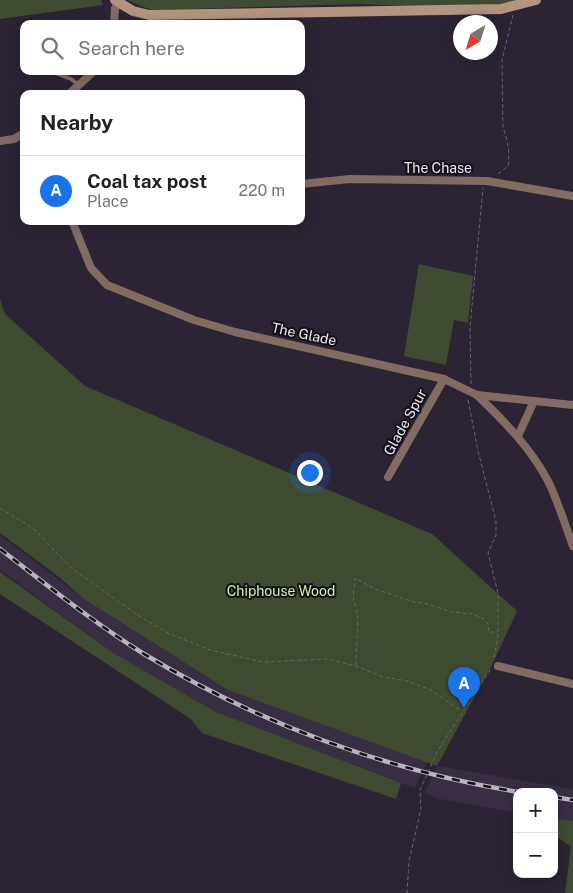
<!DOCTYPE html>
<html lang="en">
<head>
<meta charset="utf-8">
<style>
	body { margin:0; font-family:"Public Sans",sans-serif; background:#f2f2f2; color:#202124 }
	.controls { position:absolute; right:15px; bottom:15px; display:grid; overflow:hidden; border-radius:10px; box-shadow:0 2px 12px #0003 }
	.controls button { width:45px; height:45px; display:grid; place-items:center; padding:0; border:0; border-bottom:1px solid #e0e0e0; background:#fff; color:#202124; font:25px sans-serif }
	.compass { position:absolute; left:453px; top:15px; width:45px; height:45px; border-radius:50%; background:#fff; box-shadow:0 2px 12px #0003; rotate:218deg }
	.you { position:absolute; left:309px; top:472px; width:18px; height:18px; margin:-12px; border:4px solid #fff; border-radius:50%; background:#1a73e8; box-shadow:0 0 0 8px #1a73e833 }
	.badge { display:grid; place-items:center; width:32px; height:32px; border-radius:50%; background:#1a73e8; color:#fff; font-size:16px; font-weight:700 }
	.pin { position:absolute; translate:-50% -41px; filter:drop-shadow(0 1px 2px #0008) }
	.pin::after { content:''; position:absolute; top:26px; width:18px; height:15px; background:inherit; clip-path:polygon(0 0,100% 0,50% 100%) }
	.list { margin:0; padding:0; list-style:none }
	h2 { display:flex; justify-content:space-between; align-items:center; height:65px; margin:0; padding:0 20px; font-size:21px }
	h2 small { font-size:16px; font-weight:400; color:#757577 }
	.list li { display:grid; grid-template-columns:32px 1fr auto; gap:15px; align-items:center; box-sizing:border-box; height:70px; padding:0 20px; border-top:1px solid #e0e0e0 }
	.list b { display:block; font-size:19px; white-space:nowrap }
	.list p { margin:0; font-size:16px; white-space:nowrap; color:#757577 }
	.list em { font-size:16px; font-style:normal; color:#757577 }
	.icon { flex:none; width:28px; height:28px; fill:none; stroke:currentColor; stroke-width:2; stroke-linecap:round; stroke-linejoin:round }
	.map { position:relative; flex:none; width:573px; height:893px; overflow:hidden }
	.search { position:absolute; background:#fff; box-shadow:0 2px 12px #0003; left:20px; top:20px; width:285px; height:55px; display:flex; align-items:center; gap:12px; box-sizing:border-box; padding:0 18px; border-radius:10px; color:#757577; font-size:19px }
	.panel { position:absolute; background:#fff; box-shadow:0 2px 12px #0003; left:20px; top:90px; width:285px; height:135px; border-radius:10px }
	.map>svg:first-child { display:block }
	.built { fill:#382d43 }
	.green { fill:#3f4b31 }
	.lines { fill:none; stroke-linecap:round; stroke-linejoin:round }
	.path { stroke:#6b6372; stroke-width:1; stroke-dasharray:4 2.5; stroke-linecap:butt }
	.service { stroke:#826c61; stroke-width:4 }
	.minor { stroke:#826c61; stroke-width:8 }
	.secondary { stroke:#b59381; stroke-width:10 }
	.rail-casing { stroke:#b9b3bf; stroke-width:4.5 }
	.rail { stroke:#120f16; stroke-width:2.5; stroke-dasharray:8; stroke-linecap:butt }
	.labels { text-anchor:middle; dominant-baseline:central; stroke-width:4; stroke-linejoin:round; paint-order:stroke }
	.street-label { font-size:14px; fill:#ede8f3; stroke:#120f16 }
	.park-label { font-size:14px; fill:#cff2aa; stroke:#120f16 }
</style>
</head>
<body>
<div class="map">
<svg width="573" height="893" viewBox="0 0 573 893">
	<rect width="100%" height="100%" fill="#2c2334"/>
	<!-- built -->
	<g class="built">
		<path d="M0 535 84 599 228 690 427 762 415 788 216 712 115 654 0 570Z"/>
		<path d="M437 766 573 789V821L554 819V792H517V813L435 798 425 792Z"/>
	</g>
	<!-- green -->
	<g class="green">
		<path d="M0 0H101L103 5 0 19Z"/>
		<path d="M127 0H536L501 9 359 4 151 10Z"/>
		<path d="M419 264 473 276 468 323 454 320 446 365 404 356Z"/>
		<path d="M0 299 5 314 85 386 432 534 517 611 492 665 437 766 228 690 84 599 59 577 0 533Z"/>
		<path d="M0 572 115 654 216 712 401 783 396 799 202 733 191 719 0 594Z"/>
		<path d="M554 819 573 821V893H565L571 847 556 836Z"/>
	</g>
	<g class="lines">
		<!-- path -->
		<g class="path">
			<path d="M498 174 508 166C510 152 508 141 503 128L502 60 513 15"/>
			<path d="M471 384 470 327 483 188"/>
			<path d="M468 400 478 451 496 521V535L488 553 498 593V635L494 659"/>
			<path d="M0 508 34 529 70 567 136 614 168 633 210 650 263 662 327 659 356 666 383 677 407 681 429 689 461 711"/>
			<path d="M356 665C356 652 357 639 358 626 358 617 357 610 354 602 352 596 355 585 355 578L375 589 414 602 424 603 452 612 473 614 484 619 489 625 488 632H497"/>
			<path d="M407 893 409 861 421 809 420 790 437 752 490 670"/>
		</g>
		<!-- service -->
		<path class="service" d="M50 71 71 79 79 85"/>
		<!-- minor -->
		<g class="minor">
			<path d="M114 24 115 8 119 2"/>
			<path d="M69 94 94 71"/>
			<path d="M0 141 14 139 24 133"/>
			<path d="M301 184 350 179 487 181 573 196"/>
			<path d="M72 221 91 268 107 285 194 320 235 332 444 379 477 395 573 405"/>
			<path d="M477 395C504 421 530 447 548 481 558 501 565 525 573 546"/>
			<path d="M518 436 534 401"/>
			<path d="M388 477 444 379"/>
			<path d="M498 666 573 684"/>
		</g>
		<!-- secondary -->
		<path class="secondary" d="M115 0 133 11 149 15 501 9 536 0"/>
		<!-- rail casing -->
		<g class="rail-casing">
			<g id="rail">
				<path d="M0 549C47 585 94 623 144 654 258 723 387 771 519 792"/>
				<path d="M554 797 573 800"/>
			</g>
		</g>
		<!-- rail -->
		<use href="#rail" class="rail"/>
	</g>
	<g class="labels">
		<!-- street labels -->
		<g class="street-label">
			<text x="438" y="168">The Chase</text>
			<text transform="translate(304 334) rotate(12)">The Glade</text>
			<text transform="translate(405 422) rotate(-61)">Glade Spur</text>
		</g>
		<!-- park labels -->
		<g class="park-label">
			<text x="281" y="591">Chiphouse Wood</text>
		</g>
	</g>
</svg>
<div class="controls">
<button>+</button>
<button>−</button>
</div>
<svg class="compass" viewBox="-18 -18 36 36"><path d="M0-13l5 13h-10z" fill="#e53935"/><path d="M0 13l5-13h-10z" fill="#757577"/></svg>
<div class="you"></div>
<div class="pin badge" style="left:464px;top:708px">A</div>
<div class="search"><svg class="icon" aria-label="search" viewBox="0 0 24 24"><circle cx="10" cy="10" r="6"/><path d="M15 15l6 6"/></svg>Search here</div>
<section class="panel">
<h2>Nearby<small></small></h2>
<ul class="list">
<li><span class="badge">A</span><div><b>Coal tax post</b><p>Place</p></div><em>220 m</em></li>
</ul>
</section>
</div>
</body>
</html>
